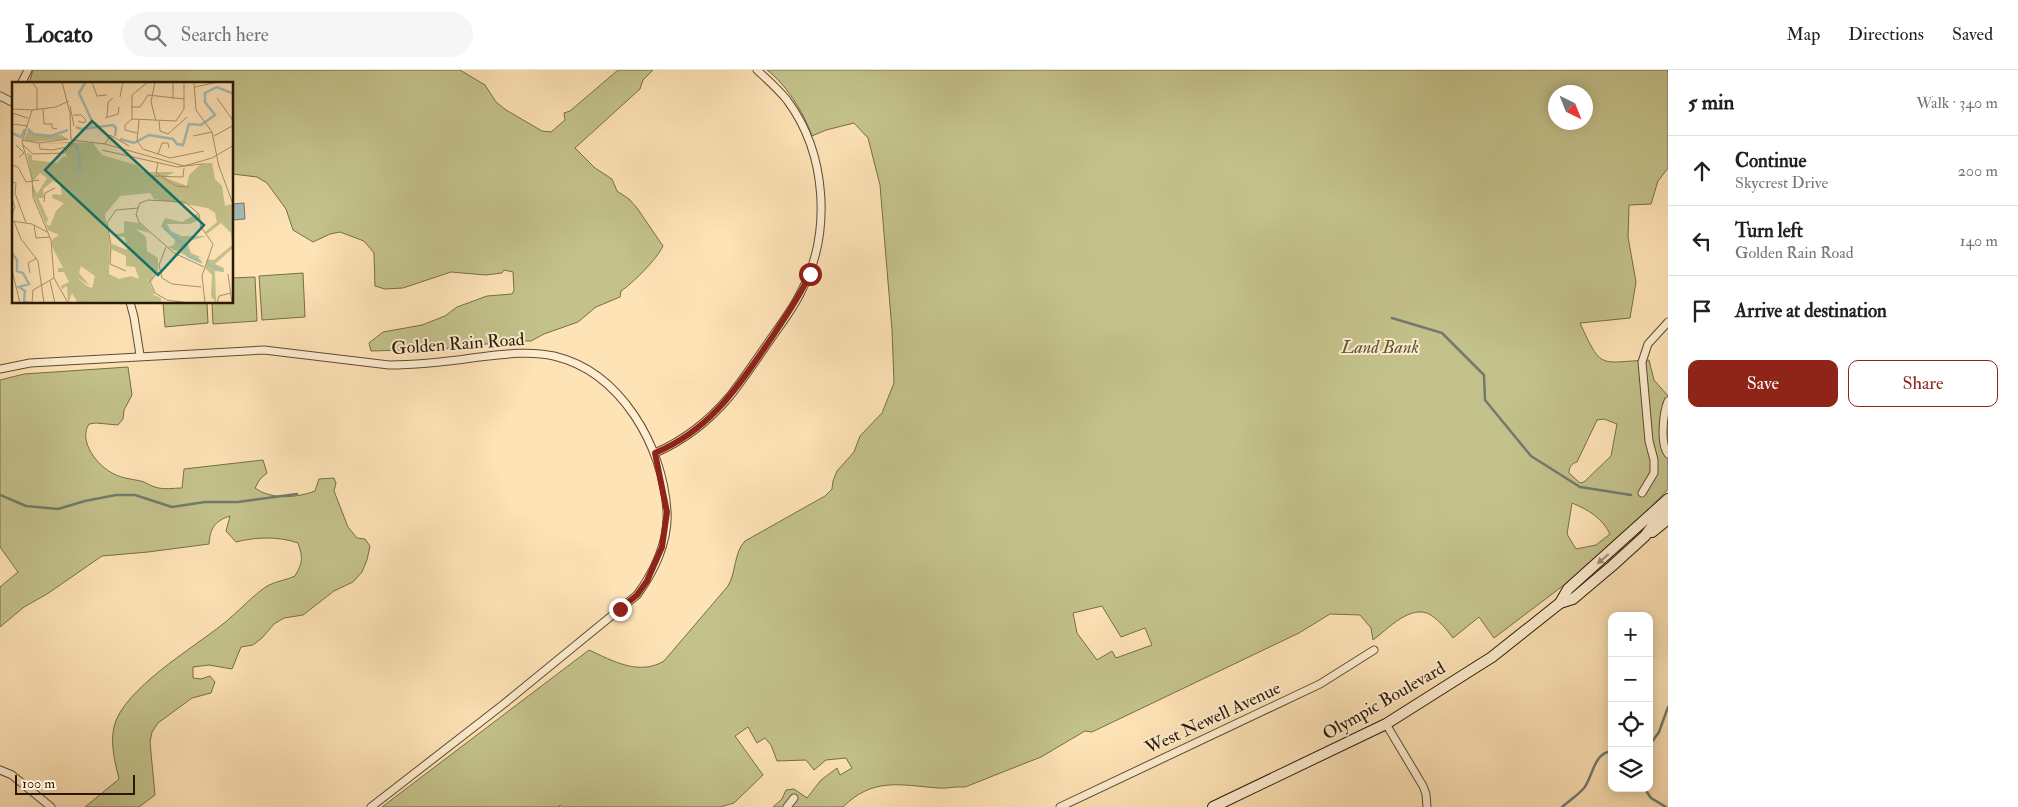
<!DOCTYPE html>
<html lang="en">
<head>
<meta charset="utf-8">
<style>
	body { margin:0; font-family:"IM FELL Double Pica",serif; background:#f6f6f6; color:#202124 }
	.controls { position:absolute; right:15px; bottom:15px; display:grid; overflow:hidden; border-radius:10px; box-shadow:0 2px 12px #0003 }
	.controls button { width:45px; height:45px; display:grid; place-items:center; padding:0; border:0; border-bottom:1px solid #e0e0e0; background:#fff; color:#202124; font:25px sans-serif }
	.compass { position:absolute; left:1548px; top:15px; width:45px; height:45px; border-radius:50%; background:#fff; box-shadow:0 2px 12px #0003; rotate:137deg }
	.scale { position:absolute; left:15px; bottom:12px; width:120px; box-sizing:border-box; padding-left:5px; border:2px solid #291903; border-top:0; font-size:14px; line-height:18px; white-space:nowrap; color:#291903; -webkit-text-stroke:4px #feedd0; paint-order:stroke }
	.stop { position:absolute; width:15px; height:15px; margin:-11px; border:4px solid #8f2418; border-radius:50%; background:#fff }
	.stop.end { background:#8f2418; border-color:#fff; box-shadow:0 1px 5px #0008 }
	.list { margin:0; padding:0; list-style:none }
	h2 { display:flex; justify-content:space-between; align-items:center; height:65px; margin:0; padding:0 20px; font-size:21px }
	h2 small { font-size:16px; font-weight:400; color:#757577 }
	.list li { display:grid; grid-template-columns:32px 1fr auto; gap:15px; align-items:center; box-sizing:border-box; height:70px; padding:0 20px; border-top:1px solid #e0e0e0 }
	.list b { display:block; font-size:19px; white-space:nowrap }
	.list p { margin:0; font-size:16px; white-space:nowrap; color:#757577 }
	.list em { font-size:16px; font-style:normal; color:#757577 }
	.actions { display:flex; gap:10px; padding:15px 20px }
	.actions a { flex:1; padding:11px 0; border:1px solid #8f2418; border-radius:10px; text-align:center; font-size:18px; color:#8f2418 }
	.actions .main { background:#8f2418; color:#fff }
	.icon { flex:none; width:28px; height:28px; fill:none; stroke:currentColor; stroke-width:2; stroke-linecap:round; stroke-linejoin:round }
	.map { position:relative; flex:none; width:1668px; height:737px; overflow:hidden }
	header { display:flex; align-items:center; gap:30px; box-sizing:border-box; height:70px; padding:0 25px; background:#fff; border-bottom:1px solid #e0e0e0 }
	header strong { font-size:24px }
	nav { display:flex; gap:28px; margin-inline-start:auto; font-size:18px }
	.search { width:350px; height:45px; background:#f6f6f6; display:flex; align-items:center; gap:12px; box-sizing:border-box; padding:0 18px; border-radius:28px; color:#757577; font-size:19px }
	main { display:flex }
	aside { flex:1; background:#fff }
	.map>svg:first-child { display:block }
	.green { fill:#c4c28b; stroke:#766e47; fill-rule:evenodd }
	.water { fill:#a3bcb7; stroke:#727b6f }
	.lines { fill:none; stroke-linecap:round; stroke-linejoin:round }
	.stream { stroke:#727b6f; stroke-width:2.5 }
	.street-casing { stroke:#5e4c30; stroke-width:9 }
	.secondary-casing { stroke:#291903; stroke-width:12 }
	.street { stroke:#feedd0; stroke-width:7 }
	.secondary { stroke:#feedd0; stroke-width:10 }
	.oneway { fill:#9e8e74 }
	.route { stroke:#8f2418; stroke-width:6 }
	.labels { text-anchor:middle; dominant-baseline:central; stroke-width:4; stroke-linejoin:round; paint-order:stroke }
	.street-label { font-size:18px; fill:#291903; stroke:#feedd0 }
	.park-label { font-size:18px; font-style:italic; fill:#5f5433; stroke:#feedd0 }
	.inset-river { fill:none; stroke:#a3bcb7; stroke-width:2.5 }
	.inset-road { fill:none; stroke:#a9926e; stroke-width:1 }
	.view { fill:#0f766e; fill-opacity:0.15; stroke:#0f766e; stroke-width:2.5 }
	.inset-edge { fill:none; stroke:#291903; stroke-width:2.5 }
</style>
</head>
<body>
<header>
<strong>Locato</strong>
<div class="search"><svg class="icon" aria-label="search" viewBox="0 0 24 24"><circle cx="10" cy="10" r="6"/><path d="M15 15l6 6"/></svg>Search here</div>
<nav><a>Map</a><a>Directions</a><a>Saved</a></nav>
</header>
<main>
<div class="map">
<svg width="1668" height="737" viewBox="0 0 1668 737">
	<rect width="100%" height="100%" fill="#fee3b6"/>
	<filter id="stains"><feTurbulence type="fractalNoise" baseFrequency=".004" numOctaves="4"/><feColorMatrix values="0 0 0 0 .2 0 0 0 0 .09 0 0 0 0 .02 0 0 0 .5 -.17"/></filter>
	<radialGradient id="worn" r=".72"><stop offset=".6" stop-color="#630" stop-opacity="0"/><stop offset="1" stop-color="#630" stop-opacity=".3"/></radialGradient>
	<!-- green -->
	<g class="green">
		<path d="M33 0H460L485 15 496 32 506 40 542 61 551 62 565 50 564 43 570 41 618 0H653L643 10 640 19 575 78 595 98 612 109 617 121 629 129 637 138 663 176C657 189 633 213 621 221L620 227 596 237 578 252 544 264 531 271H512L443 279 371 281 369 273 383 262 422 255 445 246 457 237 487 226 512 224 514 220 513 202 504 200 502 203 486 205 451 202 403 218 385 219 375 216 374 183 364 171 340 162 330 164 313 172 293 160 286 139 267 113 257 107 233 104 232 14H29Z"/>
		<path d="M767 0H1668V98L1658 111 1651 134 1629 135 1628 167 1636 212 1630 248 1580 253C1602 301 1599 292 1649 290L1654 310 1668 326V419L1638 451 1568 512 1494 568 1479 547 1453 568C1447 560 1440 551 1431 545 1411 533 1388 559 1373 570L1371 558 1360 545 1330 544 1299 563 1092 662 1085 661 1041 687 965 717C955 716 947 719 938 718 900 715 873 707 843 737H773L782 729 786 720 794 719 807 728 821 710 837 698 840 705 852 698 846 688 826 690 814 700 806 690 777 691 771 675 765 668 757 673 748 657 735 666 763 705 734 733 720 737H562L560 735 559 737H382L589 580C613 591 639 606 664 591L728 516C736 503 734 482 745 471L825 426 832 419 833 411 837 401 854 382 860 366 882 343 894 313 892 260 880 115 868 68 854 53 826 60 812 66C804 43 786 14 767 0ZM1556 22H1586V52H1556ZM1604 349 1617 354 1611 386 1584 412 1580 413 1569 403C1569 397 1571 394 1577 392L1597 350ZM1572 433C1589 440 1602 448 1610 464L1596 475 1576 479 1567 464ZM1102 536 1121 567 1145 558 1152 575 1116 588 1112 581 1097 590 1077 563 1073 543Z"/>
		<path d="M303 203 305 247 262 250 259 206Z"/>
		<path d="M255 207 257 251 213 254 212 233 232 232 233 208Z"/>
		<path d="M163 233H207L208 253 165 257Z"/>
		<path d="M128 297 132 325 124 340 123 349 118 355 96 353 89 354C78 371 97 396 114 404 123 409 135 409 144 412 148 414 151 416 155 417 163 420 174 418 182 418L184 399 263 390 267 403 260 409 255 418C272 430 296 428 315 421L319 409 334 408 336 413 334 421 348 457 357 468 365 469 370 476 367 490 362 502 353 512 334 521 303 545 284 548 274 554 262 568 253 575 241 577 232 599 209 595 193 597V608L201 609 210 606 215 612 211 623 192 628 158 653 152 662 150 672 155 725 139 737H85L119 709C115 692 110 674 114 657 122 620 193 578 223 554 236 544 256 522 269 515 277 511 287 510 295 506 303 492 303 488 298 473 278 466 256 467 236 472L226 461 230 446C215 451 210 458 209 474L148 482 102 486 47 524 24 537 0 557V517L18 502 0 477V310L24 304Z"/>
	</g>
	<!-- water -->
	<path class="water" d="M244 133 245 149 233 150V134Z"/>
	<g class="lines">
		<!-- stream -->
		<g class="stream">
			<path d="M1392 248 1442 263 1484 305 1485 330 1531 386 1580 417 1631 425"/>
			<path d="M0 425 26 436 58 439 85 431 116 425H135L172 437 205 432H238L297 424"/>
			<path d="M1649 676 1659 662 1668 637"/>
			<path d="M1644 718 1651 728 1666 737"/>
			<path d="M1562 737C1569 731 1578 725 1584 718 1593 707 1593 683 1612 681"/>
		</g>
		<!-- street casing -->
		<g class="street-casing">
			<g id="street">
				<path d="M21 14 28 0"/>
				<path d="M0 26 14 33"/>
				<path d="M130 232 134 247 140 285"/>
				<path d="M0 299 30 293 264 280 389 295C417 295 444 292 472 288 499 285 527 280 554 286 621 302 663 376 667 441 669 471 654 502 637 525L505 633 371 737"/>
				<path d="M1668 331C1663 343 1660 374 1668 384"/>
				<path d="M655 383C685 370 709 351 730 326 744 308 757 289 770 270 781 254 793 239 801 222 832 163 827 84 787 30 778 19 768 10 757 0"/>
				<path d="M1642 423 1654 403V390L1649 371 1642 292 1648 274 1668 252"/>
				<path d="M1386 654 1423 716 1426 724 1427 737"/>
				<path d="M0 700 12 705 51 737"/>
				<path d="M787 737 794 728"/>
				<path d="M1060 737 1320 614 1374 580"/>
			</g>
		</g>
		<!-- secondary casing -->
		<g class="secondary-casing">
			<g id="secondary">
				<path d="M1652 462 1668 449"/>
				<path d="M1560 533 1573 529 1612 496 1645 466 1656 451 1668 439"/>
				<path d="M1213 737 1386 654 1492 587 1560 533 1568 519 1668 429"/>
			</g>
		</g>
		<!-- street -->
		<use href="#street" class="street"/>
		<!-- secondary -->
		<use href="#secondary" class="secondary"/>
	</g>
	<!-- one-way arrows -->
	<defs><path id="oneway-solid" d="M-6-.8H1V-3.2L6.5 0L1 3.2V.8H-6Z" transform="scale(1.25)"/></defs>
	<use class="oneway" href="#oneway-solid" transform="translate(1603 489) rotate(139)"/>
	<g class="lines">
		<!-- route -->
		<path class="route" d="M620 539 637 525 647 511 662 477 667 442 655 383C709 360 734 322 766 276 782 252 798 230 810 204"/>
	</g>
	<g class="labels">
		<!-- street labels -->
		<g class="street-label">
			<text transform="translate(458 274) rotate(-4)">Golden Rain Road</text>
			<text transform="translate(1384 631) rotate(-30)">Olympic Boulevard</text>
			<text transform="translate(1213 648) rotate(-25)">West Newell Avenue</text>
		</g>
		<!-- park labels -->
		<g class="park-label">
			<text x="1380" y="277">Land Bank</text>
		</g>
	</g>
	<!-- overview -->
	<g transform="translate(12 12)">
		<rect width="221" height="221" fill="#fee3b6"/>
		<path d="M16 48 20 53H49L56 57 17 60 12 57ZM54 60 81 61 90 73 124 83 132 90H163L152 95 175 104 177 93 190 81H200L203 97 210 104 213 124 219 122 222 127 221 166 203 182 212 186V190L203 189 204 221 199 214 200 193 193 186 195 177 202 178 220 163 219 151 209 141 195 152 193 150 205 140 203 131 196 126 142 117 138 111 108 114 93 132 98 161 97 192 107 197 119 194 127 197 123 185 114 184V174L99 167 100 162 115 168 113 155 97 153 112 151V139L127 141 138 151 124 147 134 155 135 169 146 176V189L138 202 143 212H140L149 216V221H66L60 211 56 221 55 204 50 207 49 204 57 200 52 190H46V186H51L40 164V158L47 153 36 148 21 112V103L25 112 35 96 28 91 20 100 15 71 20 73V78L45 81 52 74 55 76 53 70 56 61 28 62ZM41 99 48 103 50 113 41 112 40 116 52 121 44 129 38 144 34 142 36 137 26 116H32L31 107ZM69 184 83 194 80 206 75 204 63 194 78 204 67 191ZM186 131 187 138 178 142H155L159 149 169 154H194L175 160 179 171 193 177 186 175 191 182 156 165 162 163 163 158 149 144 153 136 170 140Z" fill="#c4c28b" fill-rule="evenodd"/>
		<path class="inset-river" d="M73 1 67 11 80 39 78 44M64 45 69 47 101 43 104 46 103 54M16 47 21 52 39 54 56 48M0 51 9 55 13 47M108 57 122 61 137 53 161 57 165 62 171 63 177 42 189 43 203 33 193 20V11L205 5 222 12M63 62 67 71 68 89M152 146 171 162 176 174 189 180M0 171 5 178V189L11 191 17 202 7 205 13 209 12 219 17 221M196 182 210 189"/>
		<path class="inset-road" d="M20 0 25 7V28M50 0 58 31 59 58M80 0 85 14 95 13M143 0 139 20 144 39M161 0H177M161 0V17M182 0 184 28 200 50 207 85M183 5 206 0M108 15 111 0M205 16 222 40M58 24 62 44M119 25H128L136 13 172 17M0 27 21 28M31 27 32 42H40V46L45 47M0 31 16 36M61 33H69L74 38 72 41 66 39M95 35 96 20 101 16M93 36 106 32 107 25M120 37 164 39 172 27V0M120 37V13L136 0M120 37 113 43V48L125 51M127 38 125 59 131 67 158 76 192 69M147 39 148 49 156 52 175 35M0 42 16 44M181 54 200 50M202 54 222 43M10 58 27 61 56 57M59 58 93 62 172 84 200 76 222 63M27 61 28 67 40 68 55 65 57 60M93 62 98 53 117 64M4 63 12 71 7 75M11 63 21 72 52 71 62 61M90 68 165 85 190 82M146 72 150 61H156L157 66M146 81 144 91 164 104 177 105M0 83 6 85 14 100 27 98M207 84 222 125M138 94 171 95 172 86M0 100 4 101 3 111 14 141M0 117 3 125 0 132M32 120 33 111 43 106M0 139 20 142 35 150M2 139 9 157 26 179 32 221M22 143 24 156 38 155M154 165 147 183 150 196 160 202 189 205M192 185 162 171 127 140 124 132 128 121 136 118 173 120 187 132 189 145 201 162 190 194 193 221M0 188 8 221M114 189 98 182 99 163 95 141 104 128 126 126M147 190 138 199 143 211 155 218 177 221M18 191 16 181 25 176M216 192 220 221M42 196 39 158 21 115 20 96 10 60 20 28 44 25 57 19M42 196 56 221M38 199 43 221M20 221 21 208 42 196M205 221 207 214 219 211"/>
		<path class="view" d="M80 39 192 143 146 193 33 88Z"/>
		<rect width="221" height="221" class="inset-edge"/>
	</g>
	<rect width="100%" height="100%" filter="url(#stains)"/>
	<rect width="100%" height="100%" fill="url(#worn)"/>
</svg>
<div class="controls">
<button>+</button>
<button>−</button>
<button><svg class="icon" aria-label="locate" viewBox="0 0 24 24"><circle cx="12" cy="12" r="6"/><path d="M12 2v4M12 18v4M2 12h4M18 12h4"/></svg></button>
<button><svg class="icon" aria-label="layers" viewBox="0 0 24 24"><path d="M12 4l9 5-9 5-9-5zM3 14l9 5 9-5"/></svg></button>
</div>
<svg class="compass" viewBox="-18 -18 36 36"><path d="M0-13l5 13h-10z" fill="#e53935"/><path d="M0 13l5-13h-10z" fill="#757577"/></svg>
<div class="scale">100 m</div>
<div class="stop" style="left:810px;top:204px"></div>
<div class="stop end" style="left:620px;top:539px"></div>
</div>
<aside>
<h2>5 min<small>Walk · 340 m</small></h2>
<ul class="list">
<li><svg class="icon" aria-label="ahead" viewBox="0 0 24 24"><path d="M12 20V5M6 11l6-6 6 6"/></svg><div><b>Continue</b><p>Skycrest Drive</p></div><em>200 m</em></li>
<li><svg class="icon" aria-label="left" viewBox="0 0 24 24"><path d="M17 20v-9H6M10 6l-5 5 5 5"/></svg><div><b>Turn left</b><p>Golden Rain Road</p></div><em>140 m</em></li>
<li><svg class="icon" aria-label="arrive" viewBox="0 0 24 24"><path d="M6 21V4h12l-3 4 3 4H6"/></svg><div><b>Arrive at destination</b></div></li>
</ul>
<div class="actions"><a class="main">Save</a><a>Share</a></div>
</aside>
</main>
</body>
</html>
